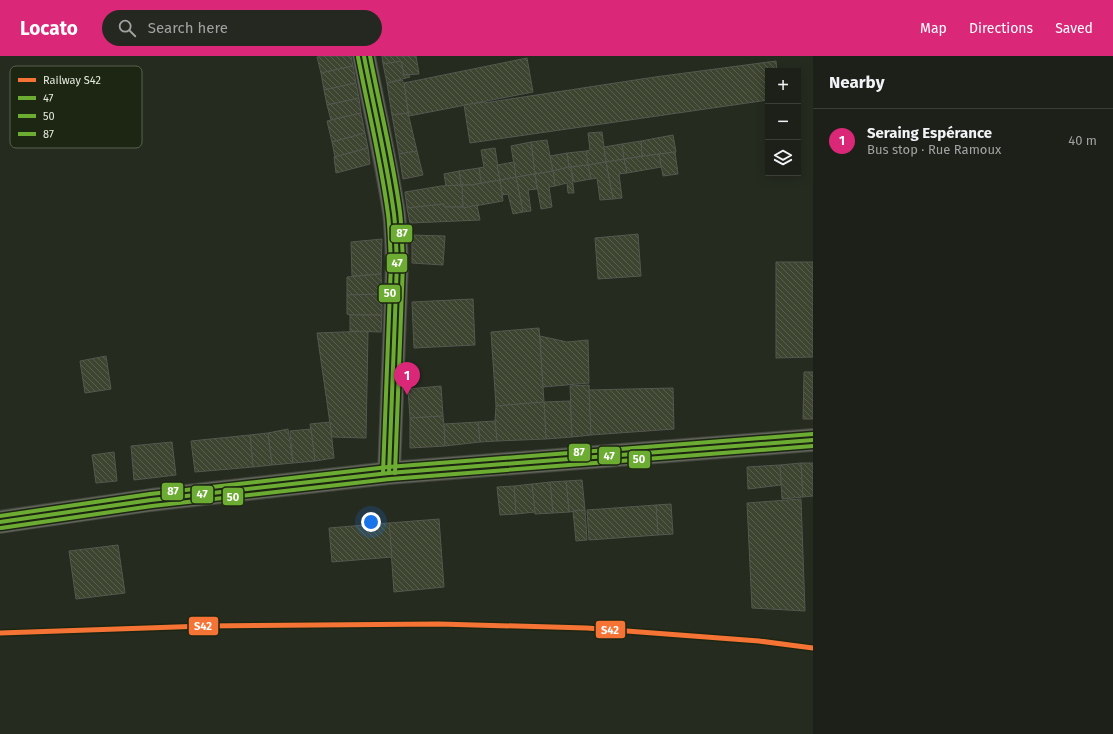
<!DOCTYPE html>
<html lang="en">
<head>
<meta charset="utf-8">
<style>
	body { margin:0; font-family:"Fira Sans",sans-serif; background:#252821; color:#f1f3f6 }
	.controls { position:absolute; right:12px; top:12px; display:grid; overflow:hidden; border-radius:0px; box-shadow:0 2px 10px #0003 }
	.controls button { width:36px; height:36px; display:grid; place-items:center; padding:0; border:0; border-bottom:1px solid #3a3e37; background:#1c2018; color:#f1f3f6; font:20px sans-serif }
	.you { position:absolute; left:371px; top:466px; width:14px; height:14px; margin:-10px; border:3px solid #fff; border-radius:50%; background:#1a73e8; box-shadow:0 0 0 6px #1a73e833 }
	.badge { display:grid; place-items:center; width:26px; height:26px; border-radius:50%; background:#db2777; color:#fff; font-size:13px; font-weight:700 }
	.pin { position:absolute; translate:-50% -33px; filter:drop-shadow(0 1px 2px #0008) }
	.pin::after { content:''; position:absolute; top:21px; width:14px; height:12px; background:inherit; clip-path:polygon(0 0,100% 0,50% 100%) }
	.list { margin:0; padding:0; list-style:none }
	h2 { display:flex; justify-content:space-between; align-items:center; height:52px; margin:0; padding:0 16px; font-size:17px }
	h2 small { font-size:13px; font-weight:400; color:#a0a3a2 }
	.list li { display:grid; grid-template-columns:26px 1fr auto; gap:12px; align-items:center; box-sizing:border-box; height:64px; padding:0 16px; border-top:1px solid #3a3e37 }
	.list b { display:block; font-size:15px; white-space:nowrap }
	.list p { margin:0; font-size:13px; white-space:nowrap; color:#a0a3a2 }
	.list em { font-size:13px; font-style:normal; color:#a0a3a2 }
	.icon { flex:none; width:22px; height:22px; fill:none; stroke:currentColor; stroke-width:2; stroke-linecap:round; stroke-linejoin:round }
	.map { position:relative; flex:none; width:813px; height:678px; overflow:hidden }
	header { display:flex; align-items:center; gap:24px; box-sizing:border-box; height:56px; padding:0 20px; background:#db2777; color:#fff }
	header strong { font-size:19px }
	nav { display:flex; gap:22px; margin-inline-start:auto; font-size:14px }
	.search { width:280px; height:36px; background:#252821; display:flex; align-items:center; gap:10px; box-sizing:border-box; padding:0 14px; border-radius:22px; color:#a0a3a2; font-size:15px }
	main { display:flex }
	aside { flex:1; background:#1c2018 }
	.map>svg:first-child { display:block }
	.building { fill:url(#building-back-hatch); stroke:#54584f }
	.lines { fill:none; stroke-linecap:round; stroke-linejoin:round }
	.street-casing { stroke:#42463c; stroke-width:24 }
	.secondary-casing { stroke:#42463c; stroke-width:24 }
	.street { stroke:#5f635b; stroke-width:22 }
	.secondary { stroke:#5f6359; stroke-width:22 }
	.bus-1-casing { stroke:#1d2612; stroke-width:7 }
	.bus-2-casing { stroke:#1d2612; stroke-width:7 }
	.bus-3-casing { stroke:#1d2612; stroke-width:7 }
	.bus-1 { stroke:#6dac33; stroke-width:4 }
	.bus-2 { stroke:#6dac33; stroke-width:4 }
	.bus-3 { stroke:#6dac33; stroke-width:4 }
	.rail-1-casing { stroke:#1d2612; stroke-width:8 }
	.rail-1 { stroke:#f57335; stroke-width:5 }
	.key { fill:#1d2612; stroke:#59614f; stroke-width:1 }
	.key-label { font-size:11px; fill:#e4eadd }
	.line-badge { stroke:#1d2612; stroke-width:1.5 }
	.badge-label { font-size:11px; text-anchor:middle; font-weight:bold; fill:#fff }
</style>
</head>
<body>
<header>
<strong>Locato</strong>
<div class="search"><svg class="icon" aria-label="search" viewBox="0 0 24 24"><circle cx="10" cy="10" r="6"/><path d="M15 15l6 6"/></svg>Search here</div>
<nav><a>Map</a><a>Directions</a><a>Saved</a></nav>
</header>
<main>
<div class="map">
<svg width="813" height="678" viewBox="0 0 813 678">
	<defs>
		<pattern id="building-back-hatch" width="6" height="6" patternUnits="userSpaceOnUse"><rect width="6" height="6" fill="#3d4430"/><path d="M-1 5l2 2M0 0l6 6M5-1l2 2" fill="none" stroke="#595f4e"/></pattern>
	</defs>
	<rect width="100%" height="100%" fill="#262b20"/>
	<!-- building -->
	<g class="building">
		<path d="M320 0H351L353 10 321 17 317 1Z"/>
		<path d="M382 0H416L419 18 404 19 401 5 383 8Z"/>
		<path d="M527 2 533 36 409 60 404 27Z"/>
		<path d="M401 5 404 19H409L410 21 387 27 383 8Z"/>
		<path d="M776 5 777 15H768V44L470 87 464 49 484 46V47L655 21Z"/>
		<path d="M353 10 356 27 324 34 321 17Z"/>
		<path d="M402 24 404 27 408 57 392 59 387 27Z"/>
		<path d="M356 27 359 42 327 49 324 34Z"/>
		<path d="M359 42 361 57 331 64 327 49Z"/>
		<path d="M361 57 365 77 332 86 327 65Z"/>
		<path d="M408 57 417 95 399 98 392 59Z"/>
		<path d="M602 76 606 106 588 109 586 95 590 94 588 77Z"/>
		<path d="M365 77 368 92 335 101 332 86Z"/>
		<path d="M673 79 676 96 642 100 641 85Z"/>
		<path d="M547 84 553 115 535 118 531 86Z"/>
		<path d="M641 85 642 100 624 103 622 88Z"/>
		<path d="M531 86 535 118 516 121 511 90Z"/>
		<path d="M622 88 624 103 606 106 604 91Z"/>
		<path d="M368 92 370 108 336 117 334 101Z"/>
		<path d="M495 92 500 124 481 127 479 112 484 111 481 94Z"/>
		<path d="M417 95 423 119 403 123 399 98Z"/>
		<path d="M586 95 588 109 569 111 567 97Z"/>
		<path d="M675 96 678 118 663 120 659 98Z"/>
		<path d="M567 97 569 111 553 115 550 100Z"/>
		<path d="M659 98 661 111 627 117 624 103Z"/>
		<path d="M624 103 627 117 619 118 622 142 613 143 606 106Z"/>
		<path d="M514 106 516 121 500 124 497 109Z"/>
		<path d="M606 106 613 143 600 144 597 122 591 123 588 109Z"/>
		<path d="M588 109 591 123 574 126 571 111Z"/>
		<path d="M569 111H571L574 137H568L567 127 555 130 553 115Z"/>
		<path d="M479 112 481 127 472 129H461L459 115Z"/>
		<path d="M459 115 461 129 446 130 444 118Z"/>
		<path d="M553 115 555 130 549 131 552 151 541 153 535 118Z"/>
		<path d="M535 118 537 133 528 134 531 155 523 156 516 121Z"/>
		<path d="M516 121 523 156 513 158 508 138 502 139 500 124Z"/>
		<path d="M500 124 503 145 463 152 462 129H472Z"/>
		<path d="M462 129 463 151H444V148L407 152 405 136 441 130Z"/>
		<path d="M444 148V151H463V152L477 149 480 164 410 167 407 152Z"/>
		<path d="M638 178 641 220 598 223 595 182Z"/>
		<path d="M412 179 445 180 443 209 412 207Z"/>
		<path d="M382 183 381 218 352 220 351 186Z"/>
		<path d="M776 206H813V301L776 302Z"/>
		<path d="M381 218 382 238 347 239V221Z"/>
		<path d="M382 238V259H350L347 258V239Z"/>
		<path d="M473 243 475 289 414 292 412 246Z"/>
		<path d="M350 259H382L381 276 350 275Z"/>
		<path d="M539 272 544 346 496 350 491 276Z"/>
		<path d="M368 275 366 382 332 381 317 277Z"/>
		<path d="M540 280 567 286 588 284 589 327 543 331Z"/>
		<path d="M106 300 111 333 85 337 80 305Z"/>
		<path d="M804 316H813V363H803Z"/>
		<path d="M589 329 591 379 572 381 570 330Z"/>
		<path d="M441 330 443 360 410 362 408 333Z"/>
		<path d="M673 332 674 373 591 379 589 334Z"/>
		<path d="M570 345 572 381 546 383 544 346Z"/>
		<path d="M544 346 546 383 497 385 495 365 496 350Z"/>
		<path d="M443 360 444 368 445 390 410 392V362Z"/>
		<path d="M495 365 497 385 480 386 478 366Z"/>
		<path d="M330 366 334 402 315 405 310 368Z"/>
		<path d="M478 366 480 386 445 390 444 368Z"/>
		<path d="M288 373 293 407 272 409 268 377Z"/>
		<path d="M311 373 315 405 293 407 290 375Z"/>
		<path d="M268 377 272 409 253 411 250 379Z"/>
		<path d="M250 379 253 411 195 416 191 385Z"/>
		<path d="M172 386 176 419 134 424 131 390Z"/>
		<path d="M114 396 117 425 96 427 92 399Z"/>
		<path d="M801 407 803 441 782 443 780 409Z"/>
		<path d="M801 407H813V440L803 441Z"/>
		<path d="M780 409 781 429 748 433 747 411Z"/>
		<path d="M582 424 585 454 569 456 566 425Z"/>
		<path d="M566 425 569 456 553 457 550 426Z"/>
		<path d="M550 426 553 457 535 458 532 428Z"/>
		<path d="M532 428 535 456 516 458 514 430Z"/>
		<path d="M514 430 516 458 500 459 497 431Z"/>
		<path d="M801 443 805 555 752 552 747 447Z"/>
		<path d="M671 448 673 478 658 479 656 449Z"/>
		<path d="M656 449 658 479 589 484 587 454Z"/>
		<path d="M585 454 587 484 576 485 573 455Z"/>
		<path d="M439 463 444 531 394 536 389 467Z"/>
		<path d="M389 467 392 501 332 506 329 472Z"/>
		<path d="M118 489 125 537 76 543 69 495Z"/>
	</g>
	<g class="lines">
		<!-- street casing -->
		<g class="street-casing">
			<path id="street" d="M364 0C374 52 386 105 394 157 396 174 396 190 397 207L389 417"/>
		</g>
		<!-- secondary casing -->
		<g class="secondary-casing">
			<path id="secondary" d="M0 466 151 444 389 417 813 384"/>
		</g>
		<!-- street -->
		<use href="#street" class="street"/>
		<!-- secondary -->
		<use href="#secondary" class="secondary"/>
		<!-- bus-1 casing -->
		<g class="bus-1-casing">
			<g id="bus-1">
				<path d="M364 0C374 52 387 105 394 158 396 174 396 191 397 207L389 417"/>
				<path d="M0 466 151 444 389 417 813 384"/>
			</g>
		</g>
		<!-- bus-2 casing -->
		<g class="bus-2-casing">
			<g id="bus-2">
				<path d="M358 1C368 53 381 105 388 158 390 174 390 191 391 207L383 417"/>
				<path d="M1 472 152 450 390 423 813 390"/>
			</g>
		</g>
		<!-- bus-3 casing -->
		<g class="bus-3-casing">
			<g id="bus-3">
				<path d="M370 0C380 52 393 103 400 156 402 173 402 190 403 207L395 417"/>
				<path d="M0 460 150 438 388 411 813 378"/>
			</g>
		</g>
		<!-- bus-1 -->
		<use href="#bus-1" class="bus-1"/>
		<!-- bus-2 -->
		<use href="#bus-2" class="bus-2"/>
		<!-- bus-3 -->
		<use href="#bus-3" class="bus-3"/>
		<!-- rail-1 casing -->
		<g class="rail-1-casing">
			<path id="rail-1" d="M0 577 205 570 439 568 587 572 759 585 813 592"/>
		</g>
		<!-- rail-1 -->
		<use href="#rail-1" class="rail-1"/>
	</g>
	<!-- legend -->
	<rect x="10" y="10" width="132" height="82" rx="6" class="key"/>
	<rect x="18" y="22" width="18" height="4" fill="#f57335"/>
	<rect x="18" y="40" width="18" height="4" fill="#6dac33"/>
	<rect x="18" y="58" width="18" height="4" fill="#6dac33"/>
	<rect x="18" y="76" width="18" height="4" fill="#6dac33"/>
	<g class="key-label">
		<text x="43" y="28">Railway S42</text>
		<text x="43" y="46">47</text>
		<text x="43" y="64">50</text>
		<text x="43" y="82">87</text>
	</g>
	<g class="line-badge">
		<rect x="390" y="168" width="23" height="19" rx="4" fill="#6dac33"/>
		<rect x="386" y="197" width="22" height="20" rx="4" fill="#6dac33"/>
		<rect x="378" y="228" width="23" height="19" rx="4" fill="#6dac33"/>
		<rect x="568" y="387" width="23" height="19" rx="4" fill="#6dac33"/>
		<rect x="598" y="390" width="23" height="19" rx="4" fill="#6dac33"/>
		<rect x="628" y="394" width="23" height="19" rx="4" fill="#6dac33"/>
		<rect x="161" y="426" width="23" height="19" rx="4" fill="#6dac33"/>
		<rect x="191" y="429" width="23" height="19" rx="4" fill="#6dac33"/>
		<rect x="222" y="431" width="22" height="19" rx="4" fill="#6dac33"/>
		<rect x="188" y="560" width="31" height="20" rx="4" fill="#f57335"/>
		<rect x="595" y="564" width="31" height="19" rx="4" fill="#f57335"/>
	</g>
	<g class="badge-label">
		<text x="402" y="181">87</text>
		<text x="397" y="211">47</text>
		<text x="390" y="241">50</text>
		<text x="579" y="400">87</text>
		<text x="609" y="404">47</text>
		<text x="639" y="407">50</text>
		<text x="173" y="439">87</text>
		<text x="202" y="442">47</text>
		<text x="233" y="445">50</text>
		<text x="203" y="574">S42</text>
		<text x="610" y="578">S42</text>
	</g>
</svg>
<div class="controls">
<button>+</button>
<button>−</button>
<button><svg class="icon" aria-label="layers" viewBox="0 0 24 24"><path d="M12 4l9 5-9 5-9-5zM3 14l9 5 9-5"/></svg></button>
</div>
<div class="you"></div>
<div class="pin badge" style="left:407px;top:339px">1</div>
</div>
<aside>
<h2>Nearby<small></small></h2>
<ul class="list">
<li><span class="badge">1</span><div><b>Seraing Espérance</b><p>Bus stop · Rue Ramoux</p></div><em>40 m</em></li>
</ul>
</aside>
</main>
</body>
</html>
